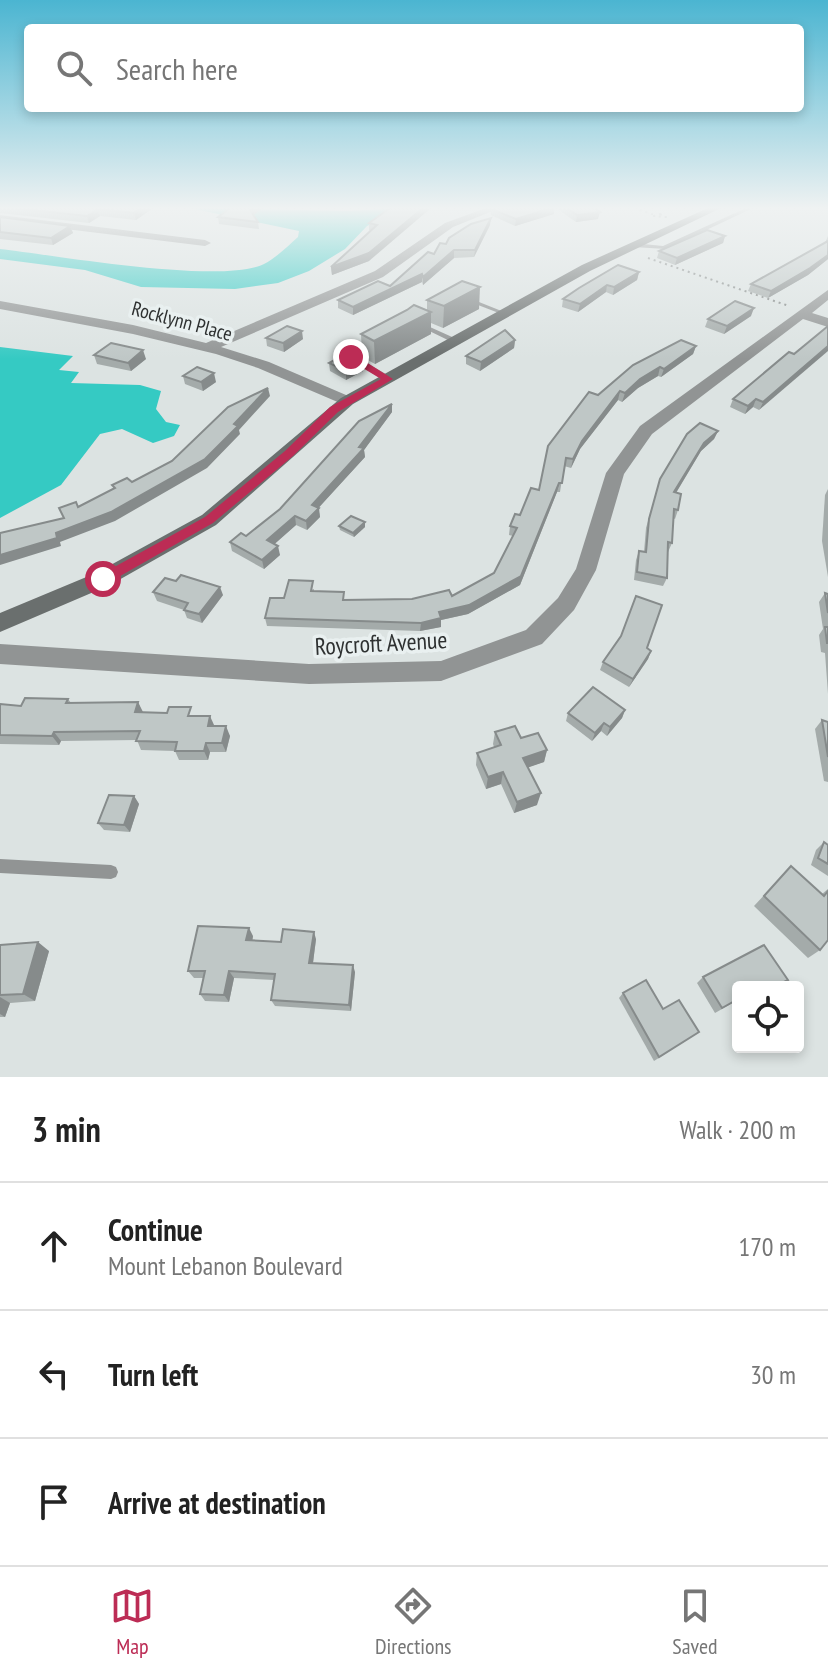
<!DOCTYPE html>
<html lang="en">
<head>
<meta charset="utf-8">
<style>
	body { margin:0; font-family:"PT Sans Narrow",sans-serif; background:#f2f2f2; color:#222 }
	.controls { position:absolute; right:24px; bottom:24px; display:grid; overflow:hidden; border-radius:8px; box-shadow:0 4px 12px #0003 }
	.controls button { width:72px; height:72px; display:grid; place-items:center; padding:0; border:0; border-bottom:2px solid #e0e0e0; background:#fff; color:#222; font:40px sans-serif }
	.stop { position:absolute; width:24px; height:24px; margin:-18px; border:6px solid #bc2c55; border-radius:50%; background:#fff }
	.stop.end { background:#bc2c55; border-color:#fff; box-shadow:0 2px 8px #0008 }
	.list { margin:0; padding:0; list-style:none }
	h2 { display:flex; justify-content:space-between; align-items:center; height:104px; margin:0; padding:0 32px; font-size:34px }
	h2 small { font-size:26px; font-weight:400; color:#767676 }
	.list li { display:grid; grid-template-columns:52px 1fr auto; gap:24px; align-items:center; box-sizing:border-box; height:128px; padding:0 32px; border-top:2px solid #e0e0e0 }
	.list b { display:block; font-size:30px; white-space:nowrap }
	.list p { margin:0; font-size:26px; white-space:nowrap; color:#767676 }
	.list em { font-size:26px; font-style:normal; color:#767676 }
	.icon { flex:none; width:44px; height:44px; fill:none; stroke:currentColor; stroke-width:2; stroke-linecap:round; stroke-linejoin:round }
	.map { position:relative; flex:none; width:828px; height:1077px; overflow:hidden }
	.search { position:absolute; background:#fff; box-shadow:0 4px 12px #0003; left:24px; right:24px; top:24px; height:88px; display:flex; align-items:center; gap:20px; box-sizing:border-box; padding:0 28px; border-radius:8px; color:#767676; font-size:30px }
	.sheet { height:488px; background:#fff }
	nav { display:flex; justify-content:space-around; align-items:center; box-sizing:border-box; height:112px; border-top:2px solid #e0e0e0; background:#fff; font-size:22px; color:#767676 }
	nav a { display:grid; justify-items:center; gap:4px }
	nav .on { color:#bc2c55 }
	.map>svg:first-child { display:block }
	.forest { fill:#35cac3 }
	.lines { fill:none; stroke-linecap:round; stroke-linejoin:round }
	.path { stroke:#808584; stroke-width:2; stroke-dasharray:2 4; stroke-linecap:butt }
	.lane { fill:#919494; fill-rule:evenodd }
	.street { fill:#919494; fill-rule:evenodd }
	.secondary { fill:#6a6f6e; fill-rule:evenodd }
	.wall { fill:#a4abaa }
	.shaded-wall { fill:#868b8b }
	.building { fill:#bfc7c6; stroke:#868b8b; stroke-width:2 }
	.route { fill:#bc2c55 }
	.labels { text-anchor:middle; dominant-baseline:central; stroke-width:7; stroke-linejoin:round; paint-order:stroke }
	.far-street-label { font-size:20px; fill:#2e3131; stroke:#e9f0f0 }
	.street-label { font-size:24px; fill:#2e3131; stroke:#e9f0f0 }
</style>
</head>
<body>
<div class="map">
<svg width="828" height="1077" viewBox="0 0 828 1077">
	<rect width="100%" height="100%" fill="#dce3e2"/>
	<!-- forest -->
	<g class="forest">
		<path d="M190 208 347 211 407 208 367 226 345 249 309 271 278 283 235 289 141 287 85 270 0 259V249C54 255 221 285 264 264 276 258 288 246 298 237L299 231Z"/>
		<path d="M0 347 73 356 59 370 79 372 71 383 140 385 161 391 156 409 166 422 180 425 174 436 153 443 122 429 100 434 61 485 0 518Z"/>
	</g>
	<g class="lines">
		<!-- path -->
		<g class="path">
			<path d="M634 208 655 215"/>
			<path d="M660 214 666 217 654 216Z"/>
			<path d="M648 258 789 306"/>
		</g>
		<!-- lane -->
		<g class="lane">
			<path d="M746 208H753L666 249 633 247 630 245 633 243 663 246Z"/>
			<path d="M465 298H469L509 314 504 315 465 300Z"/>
			<path d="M417 323H421L461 341 454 343 417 325Z"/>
			<path d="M371 343 378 345 356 357 391 377V381H385L347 357Z"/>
			<path d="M0 859 111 865 116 867 118 872 116 877 111 879 0 873Z"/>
		</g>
		<!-- street -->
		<g class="street">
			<path d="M486 208H500L453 227 383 277 221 347 269 362 353 398 355 401 347 406 258 368 216 354 133 334 0 309V301L133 325 206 343 375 271 445 223Z"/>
			<path d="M0 215 205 240 211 243 205 246 0 221Z"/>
			<path d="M828 290V300L812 313 828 318V327L803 319 652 434 624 474 596 570 574 610 542 644 441 681 309 684 0 664V644L309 664 441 661 526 630 558 598 576 569 606 473 640 426Z"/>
		</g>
		<!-- secondary -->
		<path class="secondary" d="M708 208H721L590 271 353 404 216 525 110 585 0 632V613L96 573 202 515 341 398 582 265Z"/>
	</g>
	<!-- wall -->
	<g class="wall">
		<path d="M0 208H153L136 220 100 216 89 223 0 213Z"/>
		<path d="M390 208 369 261 332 275 331 267 370 231 369 230V223Z"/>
		<path d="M556 208H594L598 219 576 222Z"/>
		<path d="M491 209 554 214 515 226 491 215Z"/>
		<path d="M254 215 258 222 259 229 219 224 218 217Z"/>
		<path d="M0 217 70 226 73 233 53 245 0 239Z"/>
		<path d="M490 225 474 257 454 258 423 285 422 282 353 315 338 308V300L390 286 446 244Z"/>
		<path d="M725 236 723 243 675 265 657 258 659 251Z"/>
		<path d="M828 236V259L808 275 768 298 748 291 751 284 825 243Z"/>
		<path d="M639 272 637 280 613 295 606 292 578 312 562 307 563 299Z"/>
		<path d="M427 300 479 309 443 328 431 323V334L375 364 362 357 361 334 427 310Z"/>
		<path d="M751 316 724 334 705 327 708 319Z"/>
		<path d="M266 338 303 339 284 352 267 346Z"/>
		<path d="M515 340 514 348 480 371 466 364V356Z"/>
		<path d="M696 346 693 354 661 377 658 376 638 388 622 402 618 400 580 449 571 468 564 466 560 492H557L520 585 468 614 441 620V627L420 631 267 626 265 618 284 598 314 589V591L345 600 412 599 452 596 494 573 513 536 509 535 510 526 539 490 598 395Z"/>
		<path d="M789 352 759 410 753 407 745 414 730 407 733 399Z"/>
		<path d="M94 355 146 359 131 371 97 364Z"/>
		<path d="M363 362V371L346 380 330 371 329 363Z"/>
		<path d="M183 376 216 382 203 391 185 384Z"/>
		<path d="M392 404V412L364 450 365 457 318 508 320 517 307 530 296 525 274 544 280 555 264 569 232 551 230 542 246 536 280 509Z"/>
		<path d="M718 431 714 439 701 451 676 493 678 510 675 519 673 518 672 543 668 552 667 578 663 586 634 580 636 560 639 551 644 552 646 528 660 479Z"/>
		<path d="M828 489V577L822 541 825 495Z"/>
		<path d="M365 522V527L354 537 340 530 339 526Z"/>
		<path d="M153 592 223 595 202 623 187 618 184 610 157 601Z"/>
		<path d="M825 593 828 594V694L825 653 821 652 819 635 823 629 819 602Z"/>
		<path d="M651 651 648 659 629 687 600 670 603 662Z"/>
		<path d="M68 699 71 703 138 702 142 712 194 716 214 725 230 736 226 752H210L208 760H179L175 751 141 750 137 740 61 741 59 745 0 744V704L21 706Z"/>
		<path d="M625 710 622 718 607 736 601 731 592 741 566 721 568 713Z"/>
		<path d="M822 720 828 722V782L824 781 815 729Z"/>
		<path d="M495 732 521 738 547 750 544 762 528 767 537 805 514 813 501 784 486 789 476 765 477 753 494 747 493 744Z"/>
		<path d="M134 796 139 804 130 832 104 830 98 823Z"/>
		<path d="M824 842 828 845V876L811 865 816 850Z"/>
		<path d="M791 866 822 894 828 889V940L820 950 808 958 754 906Z"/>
		<path d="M253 936 252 941 281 942 316 939 313 963 355 972 351 1011 275 1006 271 1000 274 980 234 978 229 1002 205 1001 200 994 203 978H194L188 971Z"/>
		<path d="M0 945 49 951 35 1001 10 1003 5 1017H0Z"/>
		<path d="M703 977 788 980 776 987H738V1000L715 1013 697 983Z"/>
		<path d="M623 993 663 1009 699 1032 654 1061 619 998Z"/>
	</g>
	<!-- shaded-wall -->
	<g class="shaded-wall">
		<path d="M141 208H153L136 220 134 213Z"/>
		<path d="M253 208H263L251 217 250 210Z"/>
		<path d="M423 208H431L369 261 332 275 331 267Z"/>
		<path d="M552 208H554V214L515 226 516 219Z"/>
		<path d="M98 209 100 216 89 223 87 216Z"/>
		<path d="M600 212 598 219 576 222 577 215Z"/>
		<path d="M491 218 490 225 474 257 475 250Z"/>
		<path d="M70 226 73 233 53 245 51 238Z"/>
		<path d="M725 236 723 243 675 265 677 258Z"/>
		<path d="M454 250V258L423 285V277Z"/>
		<path d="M828 255V259L808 275 768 298 771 291Z"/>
		<path d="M639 272 637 280 613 295 614 287Z"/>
		<path d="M422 274V282L353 315V307Z"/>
		<path d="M607 285 606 292 578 312 580 304Z"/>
		<path d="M480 287 479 309 443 328 444 306Z"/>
		<path d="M754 308 751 316 724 334 727 326Z"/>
		<path d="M431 312V334L375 364 374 341Z"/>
		<path d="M302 331 303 339 284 352 283 343Z"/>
		<path d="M515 340 514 348 480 371 481 362Z"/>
		<path d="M696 346 693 354 661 377 664 369Z"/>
		<path d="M828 346V351L759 410 763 402Z"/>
		<path d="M143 350 146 359 131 371 128 363Z"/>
		<path d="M363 362V371L346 380V371Z"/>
		<path d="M660 367 658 376 638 388 622 402 625 393 640 379Z"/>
		<path d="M214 373 216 382 203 391 201 382Z"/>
		<path d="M268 388 270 396 239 430 240 434 207 468 115 521 60 542 61 546 0 565V555L56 533 234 424Z"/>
		<path d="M620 391 618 400 580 449 571 468 573 459 582 441Z"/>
		<path d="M756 399 753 407 745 414 748 406Z"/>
		<path d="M392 404V412L364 450 365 457 313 514 312 505 359 447Z"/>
		<path d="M718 431 714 439 701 451 671 501 674 492 704 443Z"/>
		<path d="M559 483 557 492 520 585 468 614 441 620V627L420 631 421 623 439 612 521 576Z"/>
		<path d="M319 508 320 517 307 530 306 521Z"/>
		<path d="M295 516 296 525 269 549 267 540Z"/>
		<path d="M365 522V527L354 537 353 533Z"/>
		<path d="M278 546 280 555 264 569 262 560Z"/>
		<path d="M220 587 223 595 202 623 199 614Z"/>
		<path d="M651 651 648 659 629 687 633 679Z"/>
		<path d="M138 702 143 712 140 722 135 712Z"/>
		<path d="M625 710 622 718 607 736 610 727Z"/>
		<path d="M210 716 214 725 211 735 208 726Z"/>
		<path d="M604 723 601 731 592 741 595 733Z"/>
		<path d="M226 726 230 736 226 752 222 743Z"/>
		<path d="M54 732 61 741 59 745 52 736Z"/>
		<path d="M206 743 210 752 208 760 204 751Z"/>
		<path d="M547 750 544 762 521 770 523 758Z"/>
		<path d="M503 772 501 784 486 789 488 777Z"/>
		<path d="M541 793 537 805 514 813 517 802Z"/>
		<path d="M134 796 139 804 130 832 124 825Z"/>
		<path d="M249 928 253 936 251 948 246 940Z"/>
		<path d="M314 932 316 939 312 970 309 963Z"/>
		<path d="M38 942 49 951 35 1001 23 994Z"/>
		<path d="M353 965 355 972 351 1011 349 1005Z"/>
		<path d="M229 971 234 978 229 1002 224 995Z"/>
		<path d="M0 997 10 1003 5 1017 0 1014Z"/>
	</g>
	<!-- building -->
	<g class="building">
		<path d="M13 208H141L134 213 98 209 87 216Z"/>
		<path d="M230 208H253L250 210 258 222 218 217Z"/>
		<path d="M390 208H423L369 253 331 267 377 225 369 223Z"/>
		<path d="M496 208H552L516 219 491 209Z"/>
		<path d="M567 208H594L600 212 577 215Z"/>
		<path d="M0 217 70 226 51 238 0 232Z"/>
		<path d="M491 218 475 250H454L423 277 422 274 353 307 338 300 378 281 390 286 428 252 434 254 440 243 446 244 449 238 471 224Z"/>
		<path d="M707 230 725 236 677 258 659 251Z"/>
		<path d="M828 241V255L810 268 771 291 751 284Z"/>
		<path d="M618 265 639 272 614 287 607 285 580 304 563 299 579 288Z"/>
		<path d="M462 281 480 287 444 306 427 300Z"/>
		<path d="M735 301 754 308 727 326 708 319Z"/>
		<path d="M414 305 431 312 374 341 361 334 407 310Z"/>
		<path d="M287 326 302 331 283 343 266 338Z"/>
		<path d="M828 326V346L763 402 756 399 748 406 733 399 789 352 794 354Z"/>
		<path d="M505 330 515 340 481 362 466 356Z"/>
		<path d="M681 340 696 346 664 369 660 367 640 379 625 393 620 391 582 441 573 459 566 458 562 483H559L521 576 469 605 439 612 441 618 421 623 265 618 270 598H284L289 580 313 581 311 591 344 592 343 600 412 599 449 590 452 596 494 573 517 528 510 526 515 514 520 515 531 488 539 490 548 446 589 392 598 395 633 365Z"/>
		<path d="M111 343 143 350 128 363 94 355Z"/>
		<path d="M348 353 363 362 346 371 329 363Z"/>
		<path d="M197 367 214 373 201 382 183 376Z"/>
		<path d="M268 388 234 424 238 426 205 459 111 512 56 533 57 538 0 555V533L64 518 59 508 76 502 78 507 115 488 112 485 127 478 132 482 172 461 228 407Z"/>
		<path d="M392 404 359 447 364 448 312 505 319 508 306 521 295 516 267 540 278 546 262 560 230 542 241 533 246 536 280 509 359 421Z"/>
		<path d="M700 423 718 431 704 443 674 492 681 494 678 510 674 509 672 543 668 542 667 578 637 572 639 551 646 552 649 519 660 479 687 434Z"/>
		<path d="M351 516 365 522 353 533 339 526Z"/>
		<path d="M181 575 220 587 199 614 184 610 188 603 153 592 165 578 176 581Z"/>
		<path d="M825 593 828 594V613Z"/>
		<path d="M636 596 662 605 647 648 651 651 633 679 603 662 621 636Z"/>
		<path d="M825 627H828V643H827Z"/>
		<path d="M593 687 625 710 610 727 604 723 595 733 568 713Z"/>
		<path d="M25 698 68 699 66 703 138 702 135 712 167 713 169 707H191L188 716H210L208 726H226L222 743H206L204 751H175L177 742 136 741 140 731 54 732 52 736 0 735V704L21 706Z"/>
		<path d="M822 720 828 722V757Z"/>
		<path d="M515 726 521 738 538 733 547 750 523 758 541 793 517 802 503 772 488 777 477 753 501 745 495 732Z"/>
		<path d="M109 795 134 796 124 825 98 823Z"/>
		<path d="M824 842 828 845V864L818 858Z"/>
		<path d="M791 866 824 896 828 891V940L820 950 764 896Z"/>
		<path d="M198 926 249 928 246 940 281 942 283 929 314 932 309 963 353 965 349 1005 271 1000 275 974 229 971 224 995 200 994 205 971H188Z"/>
		<path d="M38 942 23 994 0 995V945Z"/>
		<path d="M764 945 788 980 774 987H738V999L722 1008 703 977Z"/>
		<path d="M646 980 663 1009 679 1000 699 1032 659 1057 623 993Z"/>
	</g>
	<!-- sky -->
	<linearGradient id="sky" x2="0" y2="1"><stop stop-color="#4bb5d1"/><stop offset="0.58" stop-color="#eff2f2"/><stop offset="1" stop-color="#eff2f2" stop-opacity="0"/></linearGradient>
	<rect width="828" height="359" fill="url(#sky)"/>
	<!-- route -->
	<path class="route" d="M348 355H355L393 379 338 412 293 456 213 523 108 583H98V576L205 517 285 451 330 407 381 379 348 359Z"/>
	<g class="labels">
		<!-- far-street labels -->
		<g class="far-street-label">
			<text transform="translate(182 321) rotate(15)">Rocklynn Place</text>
		</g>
		<!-- street labels -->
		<g class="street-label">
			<text transform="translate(381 643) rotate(-3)">Roycroft Avenue</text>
		</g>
	</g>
</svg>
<div class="controls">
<button><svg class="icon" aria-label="locate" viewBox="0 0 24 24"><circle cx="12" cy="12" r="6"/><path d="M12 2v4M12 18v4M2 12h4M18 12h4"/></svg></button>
</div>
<div class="stop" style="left:103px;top:579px"></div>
<div class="stop end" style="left:351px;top:357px"></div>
<div class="search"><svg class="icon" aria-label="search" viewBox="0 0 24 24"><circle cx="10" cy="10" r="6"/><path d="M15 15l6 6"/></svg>Search here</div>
</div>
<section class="sheet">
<h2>3 min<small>Walk · 200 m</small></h2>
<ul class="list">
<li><svg class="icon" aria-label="ahead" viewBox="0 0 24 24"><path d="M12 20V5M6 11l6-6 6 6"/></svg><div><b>Continue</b><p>Mount Lebanon Boulevard</p></div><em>170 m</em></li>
<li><svg class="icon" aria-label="left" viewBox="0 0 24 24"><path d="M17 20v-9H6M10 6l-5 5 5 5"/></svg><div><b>Turn left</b></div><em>30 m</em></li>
<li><svg class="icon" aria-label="arrive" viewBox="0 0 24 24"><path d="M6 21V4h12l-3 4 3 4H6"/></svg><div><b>Arrive at destination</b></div></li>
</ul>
</section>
<nav>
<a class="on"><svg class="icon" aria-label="map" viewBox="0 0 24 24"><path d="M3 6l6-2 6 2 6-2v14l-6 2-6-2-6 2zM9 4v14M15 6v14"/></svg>Map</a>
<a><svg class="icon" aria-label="directions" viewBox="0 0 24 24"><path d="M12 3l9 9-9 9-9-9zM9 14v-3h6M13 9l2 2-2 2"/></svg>Directions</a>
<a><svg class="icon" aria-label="saved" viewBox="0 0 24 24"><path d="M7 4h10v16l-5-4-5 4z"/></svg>Saved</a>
</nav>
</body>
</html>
